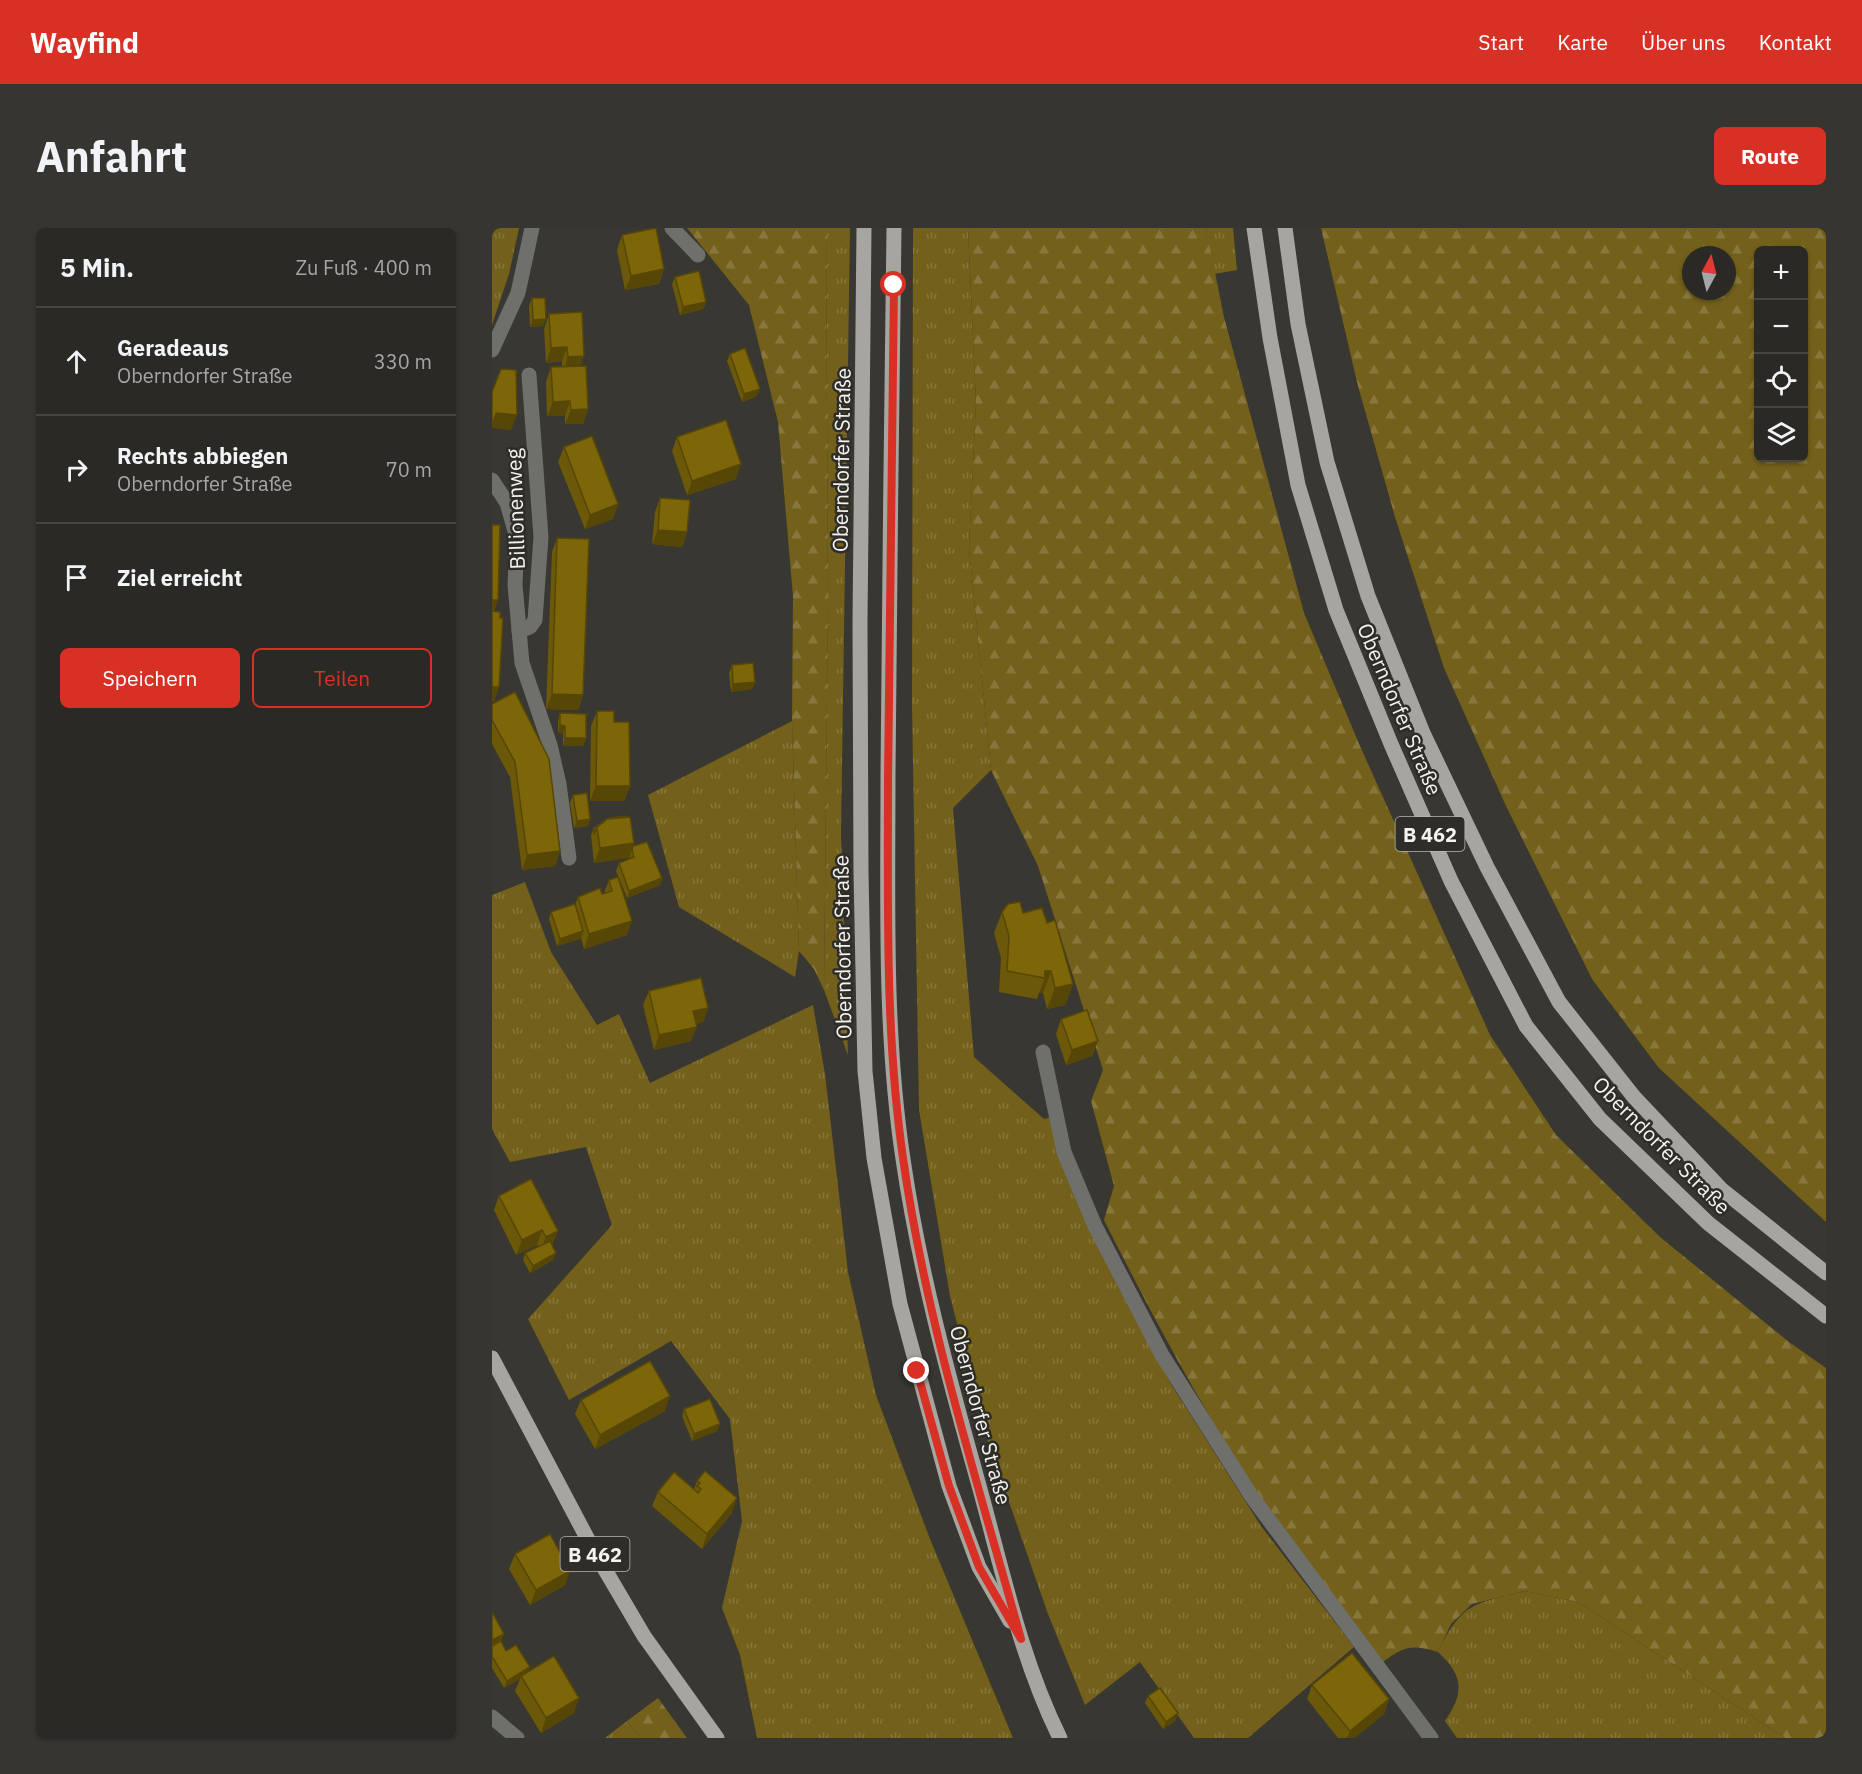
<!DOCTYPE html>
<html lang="de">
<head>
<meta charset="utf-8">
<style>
	body { margin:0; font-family:"IBM Plex Sans",sans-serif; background:#373532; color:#f1f3f6 }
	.controls { position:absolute; right:18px; top:18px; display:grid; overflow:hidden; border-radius:9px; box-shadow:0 2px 4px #0004 }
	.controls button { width:54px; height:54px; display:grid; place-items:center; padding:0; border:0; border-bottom:2px solid #474542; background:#2b2925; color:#f1f3f6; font:30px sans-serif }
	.compass { position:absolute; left:1190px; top:18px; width:54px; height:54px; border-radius:50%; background:#2b2925; box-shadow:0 2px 4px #0004; rotate:7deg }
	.stop { position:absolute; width:18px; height:18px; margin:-14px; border:4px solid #d93025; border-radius:50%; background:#fff }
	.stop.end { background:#d93025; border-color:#fff; box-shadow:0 2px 6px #0008 }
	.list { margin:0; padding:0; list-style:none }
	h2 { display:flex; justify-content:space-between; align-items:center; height:78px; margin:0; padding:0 24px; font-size:26px }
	h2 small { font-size:20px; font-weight:400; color:#a6a6a7 }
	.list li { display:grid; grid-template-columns:39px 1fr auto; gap:18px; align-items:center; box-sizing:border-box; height:108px; padding:0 24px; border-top:2px solid #474542 }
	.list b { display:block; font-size:22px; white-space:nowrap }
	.list p { margin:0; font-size:20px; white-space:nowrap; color:#a6a6a7 }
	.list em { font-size:20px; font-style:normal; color:#a6a6a7 }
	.actions { display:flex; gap:12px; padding:18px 24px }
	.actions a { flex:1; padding:14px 0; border:2px solid #d93025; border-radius:9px; text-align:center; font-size:21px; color:#d93025 }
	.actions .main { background:#d93025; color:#fff }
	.icon { flex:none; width:33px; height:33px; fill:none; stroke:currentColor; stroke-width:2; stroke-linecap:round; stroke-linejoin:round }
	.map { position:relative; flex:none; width:1334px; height:1510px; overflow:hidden; border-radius:9px }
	header { display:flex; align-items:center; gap:36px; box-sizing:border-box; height:84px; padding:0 30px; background:#d93025; color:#fff }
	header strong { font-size:28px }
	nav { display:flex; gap:33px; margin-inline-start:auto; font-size:21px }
	.intro { display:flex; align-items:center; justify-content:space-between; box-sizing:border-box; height:144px; padding:0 36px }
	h1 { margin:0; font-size:42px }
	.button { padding:15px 27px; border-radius:9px; background:#d93025; color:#fff; font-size:21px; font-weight:700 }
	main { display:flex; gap:36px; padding:0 36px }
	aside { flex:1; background:#2b2925; border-radius:9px; box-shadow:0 2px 4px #0004 }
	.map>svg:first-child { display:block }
	.grass { fill:url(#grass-tufts) }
	.forest { fill:url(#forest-firs); fill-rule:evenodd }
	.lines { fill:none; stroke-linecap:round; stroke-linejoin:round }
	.minor { stroke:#6f6f6c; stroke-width:15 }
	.major { stroke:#a7a59f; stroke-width:15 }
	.wall { fill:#6b5808 }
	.shaded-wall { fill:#574706 }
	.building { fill:#7c6609; stroke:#574706; stroke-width:1.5 }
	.route { stroke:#d93025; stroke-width:8 }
	.labels { text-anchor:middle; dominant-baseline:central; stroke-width:5; stroke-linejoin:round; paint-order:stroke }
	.shield { fill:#2f2d27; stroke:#b9b8b3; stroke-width:1.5 }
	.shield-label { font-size:20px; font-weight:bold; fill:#f4f3ef }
	.street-label { font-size:21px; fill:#f4f3ef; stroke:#2f2d27 }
</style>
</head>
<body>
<header>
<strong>Wayfind</strong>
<nav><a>Start</a><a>Karte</a><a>Über uns</a><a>Kontakt</a></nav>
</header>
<div class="intro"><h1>Anfahrt</h1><a class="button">Route</a></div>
<main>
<aside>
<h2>5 Min.<small>Zu Fuß · 400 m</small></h2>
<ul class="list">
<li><svg class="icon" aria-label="ahead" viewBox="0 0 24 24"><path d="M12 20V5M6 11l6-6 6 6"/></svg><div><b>Geradeaus</b><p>Oberndorfer Straße</p></div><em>330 m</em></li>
<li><svg class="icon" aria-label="right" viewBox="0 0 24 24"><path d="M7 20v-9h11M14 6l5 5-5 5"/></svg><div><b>Rechts abbiegen</b><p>Oberndorfer Straße</p></div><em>70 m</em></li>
<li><svg class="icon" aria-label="arrive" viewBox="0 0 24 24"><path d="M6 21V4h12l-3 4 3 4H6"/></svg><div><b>Ziel erreicht</b></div></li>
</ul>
<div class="actions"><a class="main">Speichern</a><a>Teilen</a></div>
</aside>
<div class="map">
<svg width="1334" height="1510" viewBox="0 0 1334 1510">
	<defs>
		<pattern id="grass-tufts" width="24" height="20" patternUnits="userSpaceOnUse" patternTransform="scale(1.5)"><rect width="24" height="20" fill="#72601b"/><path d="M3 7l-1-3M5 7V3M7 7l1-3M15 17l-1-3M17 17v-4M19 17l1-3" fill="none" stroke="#87773c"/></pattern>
		<pattern id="forest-firs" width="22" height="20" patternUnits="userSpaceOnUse" patternTransform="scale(1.5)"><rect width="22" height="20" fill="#72601b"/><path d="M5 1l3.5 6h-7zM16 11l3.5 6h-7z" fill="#87773c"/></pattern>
	</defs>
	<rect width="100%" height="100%" fill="#393731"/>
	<!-- grass -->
	<g class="grass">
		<path d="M0 0H27L17 46 0 97Z"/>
		<path d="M334 0H358L349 606 356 827 332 762 336 371Z"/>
		<path d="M421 0H476L484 174 477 320 499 542 461 580 482 829 552 891 559 889 617 1040 679 1156 769 1298 862 1419 756 1510H702L648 1434 593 1477 556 1386 493 1205 458 1068 427 882 420 478Z"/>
		<path d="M714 0H741L745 42 722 46Z"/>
		<path d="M300 493 307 723 303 749 187 679 156 567Z"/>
		<path d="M33 654 59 724 105 797 127 786 158 855 321 777 333 846 356 1044 384 1167 438 1311 521 1510H265L248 1427 230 1380 250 1293 238 1191 179 1113 77 1172 36 1091 120 997 94 919 18 934 0 901V667Z"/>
		<path d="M1033 1363 1086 1374 1293 1510H965L953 1493C973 1464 971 1447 946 1424 970 1374 982 1376 1033 1363Z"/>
		<path d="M135 1493 148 1510H113Z"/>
	</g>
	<!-- forest -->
	<g class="forest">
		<path d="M195 0H334L336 371 332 762 322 741 307 723 300 493 301 368 286 194 257 77Z"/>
		<path d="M476 0H714L732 89 812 385 868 518 998 807 1064 907 1168 1009 1297 1114 1334 1140V1510H1293L1086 1374 1033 1363 980 1376 959 1396 946 1424C920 1416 912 1418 891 1434 855 1386 818 1340 784 1292 719 1199 663 1093 612 992L622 958 599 873 611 842 546 638 499 542 477 320 484 174Z"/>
		<path d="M829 0H1334V994L1167 840 1100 751 1014 578 952 440 903 289 866 158ZM1312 22V230H1266V22ZM1199 27H1235V63H1199Z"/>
		<path d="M166 1470 195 1510H148L135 1493Z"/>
	</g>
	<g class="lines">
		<!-- minor -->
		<g class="minor">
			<path d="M180 0 206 27"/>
			<path d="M0 122 26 65 40 0"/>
			<path d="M0 252 15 275 25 310 23 357 30 435 58 517 67 556 77 630"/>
			<path d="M27 403 38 399 43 392 49 309 37 147"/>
			<path d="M551 824 572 924 603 998 670 1127 760 1269 939 1510"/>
			<path d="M0 1489 25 1510"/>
		</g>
		<!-- major -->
		<g class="major">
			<path d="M372 0 368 394 369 644 373 843 382 930 408 1076 457 1258 487 1339 518 1393"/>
			<path d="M402 0C400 182 397 365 396 547 396 675 392 805 411 931 427 1041 456 1147 486 1254 510 1340 528 1429 568 1510"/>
			<path d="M762 0 778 110 806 257 844 382 899 516 959 653 1034 798 1108 891 1216 995 1334 1088"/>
			<path d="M793 0 806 96 835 234 876 368 931 505 995 639 1067 774 1142 869 1229 961 1334 1045"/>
			<path d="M0 1130 102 1323 152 1408 225 1510"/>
		</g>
	</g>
	<!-- wall -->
	<g class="wall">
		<path d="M130 7 172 41 167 56 133 62 125 22Z"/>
		<path d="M183 49 214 74 211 81 188 87 180 56Z"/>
		<path d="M40 70 51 98 38 99 37 78Z"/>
		<path d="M57 86 89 138 96 181 91 196H73V188H55L54 154 59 139H70V133L54 135 52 101Z"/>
		<path d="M238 126 265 168 250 174 235 133Z"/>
		<path d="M185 209 244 251 195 267 180 223Z"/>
		<path d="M72 219 126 276 121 291 93 301 66 234Z"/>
		<path d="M168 270 195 304 190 319 160 316 163 284Z"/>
		<path d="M65 310 91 467 86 482 54 481 60 324Z"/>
		<path d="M240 437 263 454 260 461 239 464 237 445Z"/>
		<path d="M0 476 68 623 63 638 30 642 18 549 0 516Z"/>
		<path d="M105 483 122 494 138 558 132 573H98L99 498Z"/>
		<path d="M68 485 94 510 91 518H71V505H66V493Z"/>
		<path d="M81 567 98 591 96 598 82 600 78 575Z"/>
		<path d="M115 591 170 650 168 657 135 670 124 643 127 635 138 631 137 629 102 635 99 607 102 600Z"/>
		<path d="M117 652 135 707 92 721 89 710 65 718 57 691 59 684 83 677 86 669 112 665Z"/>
		<path d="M510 684 531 685 555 695 581 756 573 777 555 781 551 765H547L545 771 507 764 509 730 502 705Z"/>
		<path d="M157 763 216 780 211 794 204 796 199 813 162 822 151 777Z"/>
		<path d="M569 791 606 813 600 828 574 837 564 806Z"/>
		<path d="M39 951 60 1018 64 1025 61 1032 38 1045 31 1032 33 1025 46 1019 45 1017 24 1027 2 982 7 968Z"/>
		<path d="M89 1172 173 1183 103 1221 83 1186Z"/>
		<path d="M192 1181 225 1203 200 1213 190 1188Z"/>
		<path d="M205 1253 240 1285 210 1321 160 1278 166 1264 202 1261Z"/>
		<path d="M23 1326 73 1357 38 1377 17 1341Z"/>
		<path d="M0 1384 12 1406 9 1413 14 1423 82 1485 49 1505 23 1463 28 1451 12 1460 0 1440Z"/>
		<path d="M820 1457 897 1471 892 1486 862 1510H846L815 1471Z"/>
		<path d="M656 1468 686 1485 683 1493 671 1501 653 1475Z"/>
	</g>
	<!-- shaded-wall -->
	<g class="shaded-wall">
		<path d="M172 41 167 56 133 62 139 48Z"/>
		<path d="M214 74 211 81 188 87 191 79Z"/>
		<path d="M54 91 51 98 38 99 41 92Z"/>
		<path d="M75 119 70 133 54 135 59 120Z"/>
		<path d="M92 128 87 142 71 143 76 129Z"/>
		<path d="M268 161 265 168 250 174 252 166Z"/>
		<path d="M78 173 73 188H55L61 174Z"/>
		<path d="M96 181 91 196H73L79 182Z"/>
		<path d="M4 185 25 187 19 202 0 200V195Z"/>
		<path d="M249 236 244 251 195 267 200 253Z"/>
		<path d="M126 276 121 291 93 301 98 287Z"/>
		<path d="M166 302 195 304 190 319 160 316Z"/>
		<path d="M0 372H6L1 387H0Z"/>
		<path d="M263 454 260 461 239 464 241 456Z"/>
		<path d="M0 459H7L2 474H0Z"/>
		<path d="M60 466 91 467 86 482 54 481Z"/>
		<path d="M68 497 73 498 71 505H66Z"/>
		<path d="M73 510H94L91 518H71Z"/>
		<path d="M104 558H138L132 573H98Z"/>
		<path d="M98 591 96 598 82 600 85 593Z"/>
		<path d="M142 615 137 630 102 635 108 620Z"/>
		<path d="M68 623 63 638 30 642 35 627Z"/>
		<path d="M170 650 168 657 135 670 137 663Z"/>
		<path d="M140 693 135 707 92 721 97 706Z"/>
		<path d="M91 703 89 711 65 718 68 711Z"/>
		<path d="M553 743H559L551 765H547L553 750Z"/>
		<path d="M581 756 573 777 555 781 563 760Z"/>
		<path d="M216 780 211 794 195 798 201 783Z"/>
		<path d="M205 799 199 813 162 822 167 807Z"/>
		<path d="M606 813 600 828 574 837 580 822Z"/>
		<path d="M50 1002 45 1017 24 1027 30 1012Z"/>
		<path d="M66 1003 60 1018 48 1024 54 1009Z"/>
		<path d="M64 1025 61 1032 38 1045 41 1038Z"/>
		<path d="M178 1168 173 1183 103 1221 108 1207Z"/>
		<path d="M228 1196 225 1203 200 1213 202 1206Z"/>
		<path d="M245 1270 240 1285 210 1321 215 1306Z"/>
		<path d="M78 1343 73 1357 38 1377 44 1362Z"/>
		<path d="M12 1406 6 1421 0 1424V1412Z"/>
		<path d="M38 1439 35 1446 29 1448 28 1451 12 1460 15 1453Z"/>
		<path d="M87 1470 82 1485 49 1505 54 1490Z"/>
		<path d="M897 1471 892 1486 862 1510H855L858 1503Z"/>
		<path d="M686 1485 683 1493 671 1501 674 1494Z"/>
	</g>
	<!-- building -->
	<g class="building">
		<path d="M164 0 172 41 139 48 130 7Z"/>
		<path d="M207 43 214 74 191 79 183 49Z"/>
		<path d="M40 70H53L54 91 41 92Z"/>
		<path d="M90 84 92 128 76 129 75 119 59 120 57 86Z"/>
		<path d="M253 120 268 161 252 166 238 126Z"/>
		<path d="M94 138 96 181 79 182 78 173 61 174 59 139Z"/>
		<path d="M9 141 24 142 25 187 4 185 0 198V164Z"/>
		<path d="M234 192 249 236 200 253 185 209Z"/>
		<path d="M100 208 126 276 98 287 72 219Z"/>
		<path d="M168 270 198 272 195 304 166 302Z"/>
		<path d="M0 297H8L6 372H0Z"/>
		<path d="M65 310 97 311 91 467 60 466Z"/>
		<path d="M0 383 8 384V390H11L7 459H0Z"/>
		<path d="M261 435 263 454 241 456 240 437Z"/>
		<path d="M23 464 57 531 68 623 35 627 23 534 0 492V476Z"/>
		<path d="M105 483H122V494H137L138 558H104Z"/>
		<path d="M68 485 94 486V510H73V498L68 497Z"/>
		<path d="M95 565 98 591 85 593 81 567Z"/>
		<path d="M134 588 135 590 116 591 118 590Z"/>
		<path d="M138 589 142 615 108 620 105 599 115 591Z"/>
		<path d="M113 593 105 599 102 606V600Z"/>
		<path d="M155 614 170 650 137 663 127 635 142 629 140 622 141 618Z"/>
		<path d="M126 649 140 693 97 706 86 669 108 660 110 666 120 663 117 652Z"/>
		<path d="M528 674 531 685 550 680 555 695 563 692 581 756 563 760 559 743H553V750L515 743 517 708 510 684 516 676Z"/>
		<path d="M83 676 91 703 68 711 59 684Z"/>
		<path d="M209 750 216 780 201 783 205 799 167 807 157 763Z"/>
		<path d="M595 782 606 813 580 822 569 791Z"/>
		<path d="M39 951 66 1003 54 1009 50 1002 30 1012 7 968Z"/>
		<path d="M58 1013 64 1025 41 1038 33 1025Z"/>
		<path d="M158 1133 178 1168 108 1207 89 1172Z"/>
		<path d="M218 1171 228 1196 202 1206 192 1181Z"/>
		<path d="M213 1243 245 1270 215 1306 166 1264 182 1244 206 1265 209 1261 205 1258 208 1255 205 1253Z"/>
		<path d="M58 1306 78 1343 44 1362 23 1326Z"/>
		<path d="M0 1384 12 1406 0 1412Z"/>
		<path d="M9 1413 14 1423 24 1417 38 1439 15 1453 1 1430 0 1431V1418Z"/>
		<path d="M860 1425 897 1471 858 1503 820 1457Z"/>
		<path d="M62 1428 87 1470 54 1490 29 1448Z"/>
		<path d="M668 1460 686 1485 674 1494 656 1468Z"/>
	</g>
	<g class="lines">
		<!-- route -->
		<path class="route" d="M402 57C399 222 397 387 396 552 396 678 393 805 411 930 434 1094 485 1252 529 1411L487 1339 457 1258 425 1143"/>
	</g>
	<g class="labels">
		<!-- shield labels -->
		<g class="shield">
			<rect x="903.5" y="589" width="69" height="34" rx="4.5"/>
			<rect x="68.5" y="1309" width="69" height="34" rx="4.5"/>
		</g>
		<g class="shield-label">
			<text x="938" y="606">B 462</text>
			<text x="103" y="1326">B 462</text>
		</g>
		<!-- street labels -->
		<g class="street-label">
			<text transform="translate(349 232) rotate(-89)">Oberndorfer Straße</text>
			<text transform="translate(23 281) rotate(-92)">Billionenweg</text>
			<text transform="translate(908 481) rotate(67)">Oberndorfer Straße</text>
			<text transform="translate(350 719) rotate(-91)">Oberndorfer Straße</text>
			<text transform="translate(1170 917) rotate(45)">Oberndorfer Straße</text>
			<text transform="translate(489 1187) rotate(75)">Oberndorfer Straße</text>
		</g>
	</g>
</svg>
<div class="controls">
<button>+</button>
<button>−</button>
<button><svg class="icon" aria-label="locate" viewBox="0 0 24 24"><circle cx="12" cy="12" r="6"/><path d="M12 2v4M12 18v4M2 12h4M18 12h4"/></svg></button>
<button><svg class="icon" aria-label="layers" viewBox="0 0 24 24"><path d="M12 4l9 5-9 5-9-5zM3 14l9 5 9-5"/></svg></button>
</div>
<svg class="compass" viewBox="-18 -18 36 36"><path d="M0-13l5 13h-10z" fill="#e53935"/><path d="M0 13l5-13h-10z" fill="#a6a6a7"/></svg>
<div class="stop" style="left:402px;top:57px"></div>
<div class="stop end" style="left:425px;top:1143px"></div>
</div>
</main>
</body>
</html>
